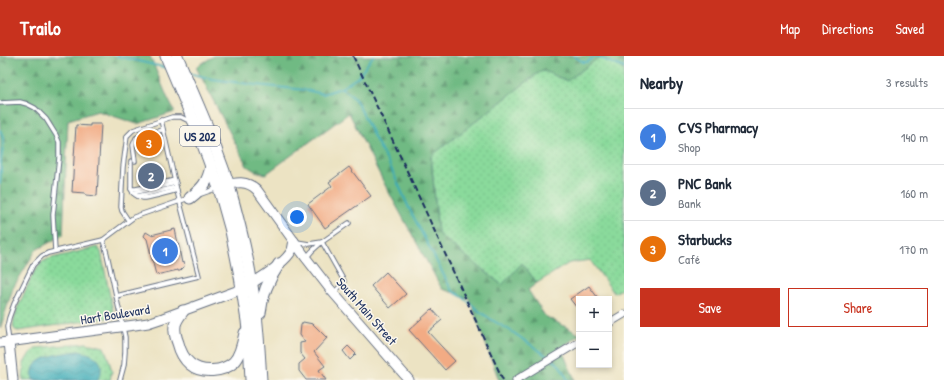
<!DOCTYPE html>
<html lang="en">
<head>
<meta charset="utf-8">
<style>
	body { margin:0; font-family:"Patrick Hand",sans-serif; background:#f2f2f3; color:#1f2937 }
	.controls { position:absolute; right:12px; bottom:12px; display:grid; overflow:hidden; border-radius:0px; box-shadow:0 2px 6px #0003 }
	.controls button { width:36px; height:36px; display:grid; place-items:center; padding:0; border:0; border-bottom:1px solid #e0e1e3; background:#fff; color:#1f2937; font:20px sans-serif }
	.you { position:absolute; left:297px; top:161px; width:14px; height:14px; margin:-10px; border:3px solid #fff; border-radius:50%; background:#1a73e8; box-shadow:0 0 0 6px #1a73e833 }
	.badge { display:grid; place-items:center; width:26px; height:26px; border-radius:50%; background:#c8321e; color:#fff; font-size:13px; font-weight:700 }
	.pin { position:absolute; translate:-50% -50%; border:2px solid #fff; box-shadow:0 1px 4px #0006 }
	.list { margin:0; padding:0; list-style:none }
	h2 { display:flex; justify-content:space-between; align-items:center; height:52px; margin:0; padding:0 16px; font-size:17px }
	h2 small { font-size:13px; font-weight:400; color:#747a83 }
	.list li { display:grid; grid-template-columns:26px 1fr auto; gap:12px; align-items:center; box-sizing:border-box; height:56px; padding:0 16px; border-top:1px solid #e0e1e3 }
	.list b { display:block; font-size:15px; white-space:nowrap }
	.list p { margin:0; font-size:13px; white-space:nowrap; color:#747a83 }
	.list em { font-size:13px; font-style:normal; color:#747a83 }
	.actions { display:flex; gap:8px; padding:12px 16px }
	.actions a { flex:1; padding:9px 0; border:1px solid #c8321e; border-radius:0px; text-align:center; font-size:14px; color:#c8321e }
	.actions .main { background:#c8321e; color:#fff }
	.map { position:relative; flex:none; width:624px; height:324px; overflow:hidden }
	header { display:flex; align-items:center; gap:24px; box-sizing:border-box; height:56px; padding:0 20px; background:#c8321e; color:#fff }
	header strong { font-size:19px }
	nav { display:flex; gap:22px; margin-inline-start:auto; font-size:14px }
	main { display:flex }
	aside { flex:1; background:#fff }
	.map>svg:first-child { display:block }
	.grass { fill:url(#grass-dots); stroke:#52847c }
	.forest { fill:url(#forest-firs); stroke:#457470 }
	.water { fill:url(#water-waves); stroke:#2b6d8a }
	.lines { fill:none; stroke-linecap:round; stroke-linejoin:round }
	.stream { stroke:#3babb7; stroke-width:2 }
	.building { fill:#f2ab84 }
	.service-casing { stroke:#646e81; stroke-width:5.5 }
	.minor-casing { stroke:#646e81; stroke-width:9 }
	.tertiary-casing { stroke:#646e81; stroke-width:11 }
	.trunk-casing { stroke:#646e81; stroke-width:13 }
	.service { stroke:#fff; stroke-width:3.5 }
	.minor { stroke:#fff; stroke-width:7 }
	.tertiary { stroke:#fff; stroke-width:9 }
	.trunk { stroke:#fff; stroke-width:11 }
	.rail { stroke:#1b2f5e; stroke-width:2; stroke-dasharray:6 3; stroke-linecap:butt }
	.labels { text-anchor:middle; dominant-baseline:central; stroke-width:3; stroke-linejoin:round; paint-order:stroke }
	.shield { fill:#fbf7ec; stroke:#5e6b89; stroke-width:1 }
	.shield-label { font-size:12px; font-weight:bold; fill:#1b2f5e }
	.street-label { font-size:13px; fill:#1b2f5e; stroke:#fbf7ec }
</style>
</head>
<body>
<header>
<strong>Trailo</strong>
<nav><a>Map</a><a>Directions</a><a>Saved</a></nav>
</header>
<main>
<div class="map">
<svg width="624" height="324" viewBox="0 0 624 324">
	<defs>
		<pattern id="grass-dots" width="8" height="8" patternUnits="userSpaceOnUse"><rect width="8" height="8" fill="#8ada9b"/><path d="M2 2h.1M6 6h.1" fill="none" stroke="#76bb88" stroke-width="1.8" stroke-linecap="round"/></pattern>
		<pattern id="forest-firs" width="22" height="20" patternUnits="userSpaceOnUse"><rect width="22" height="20" fill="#6fba83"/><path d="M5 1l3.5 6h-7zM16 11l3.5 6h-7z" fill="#5a986e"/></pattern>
		<pattern id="water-waves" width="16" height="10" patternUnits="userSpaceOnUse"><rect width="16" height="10" fill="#3babb7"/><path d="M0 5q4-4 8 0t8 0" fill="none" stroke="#318c98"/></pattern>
	</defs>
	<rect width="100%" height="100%" fill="#fbf7ec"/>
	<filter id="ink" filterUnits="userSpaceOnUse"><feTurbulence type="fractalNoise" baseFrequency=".025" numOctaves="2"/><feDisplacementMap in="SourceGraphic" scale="8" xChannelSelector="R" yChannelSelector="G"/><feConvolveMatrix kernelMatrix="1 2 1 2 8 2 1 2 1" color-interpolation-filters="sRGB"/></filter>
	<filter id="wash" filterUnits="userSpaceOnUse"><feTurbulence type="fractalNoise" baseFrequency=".012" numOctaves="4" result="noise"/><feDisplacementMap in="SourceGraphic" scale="16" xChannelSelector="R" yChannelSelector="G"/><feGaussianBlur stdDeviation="0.9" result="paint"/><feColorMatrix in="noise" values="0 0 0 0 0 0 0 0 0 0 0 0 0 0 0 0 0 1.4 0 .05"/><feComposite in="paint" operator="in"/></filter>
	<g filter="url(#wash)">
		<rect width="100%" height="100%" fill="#ece3c3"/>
		<!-- grass -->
		<g class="grass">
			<path d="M601 0 624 6V232L614 237 590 204 569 207 537 227 502 229 438 178 431 99 542 14Z"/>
			<path d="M98 191 101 196 114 260 113 261 18 275 15 274 13 271 14 264 17 253 34 216 42 206 48 203Z"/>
			<path d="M86 287 104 291 108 301 112 315 110 324H23L24 307 30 297 37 292Z"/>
		</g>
		<!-- forest -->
		<g class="forest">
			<path d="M0 0H150L168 43 175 56 137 68 98 55 68 64 63 179 36 194 13 232 0 273Z"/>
			<path d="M214 0H624V14L601 0 567 25 542 14 431 100 438 178 502 229 522 207 537 227 528 234 545 260 579 278V279L561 292 575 324H499L469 242 442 233 386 131 349 57 266 118 255 115 247 110 196 11Z"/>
		</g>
		<!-- water -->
		<path class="water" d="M78 295C89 297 103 301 101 315 101 318 99 321 97 324H33C33 320 32 316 34 311 41 299 66 297 78 295Z"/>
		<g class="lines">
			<!-- stream -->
			<g class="stream">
				<path d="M117 0 167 12"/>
				<path d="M574 0 583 6H587L595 0 624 12"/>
				<path d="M189 17 212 23 256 29 306 34 323 38 341 32 358 21 373 0"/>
				<path d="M341 32 350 38 357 46 376 85 391 112 409 152 452 235 463 241 479 255 492 264 511 275 557 307 560 310 568 324"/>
				<path d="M0 74C6 83 2 95 1 105 1 113 1 120 0 128"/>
			</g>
		</g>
		<g id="blocks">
			<!-- building -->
			<g class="building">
				<path d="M90 68H101L97 140 86 139 85 137 72 136 76 69 90 70Z"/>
				<path d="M146 81 147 84 159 81 161 88 148 92V91L140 93 138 87 142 86V82Z"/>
				<path d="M154 111V113L160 112 163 125H162L164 133 155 136 153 127 142 130 138 115Z"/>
				<path d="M349 111 371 140 325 172 308 148 332 130 329 126Z"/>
				<path d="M175 173 182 207 183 206 184 211 180 215H178V214L156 219 147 183 144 180 146 176 151 179Z"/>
				<path d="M386 216 406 238 390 252 371 230Z"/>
				<path d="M589 230 598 242 596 243H579V251L577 252 570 243Z"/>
				<path d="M432 253 442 264 428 276 455 305 445 314 409 274Z"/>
				<path d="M303 266 313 268 327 282 314 296 325 310 319 314 326 324H306L299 315V308L305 303 300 297V287L305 286 300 279 301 269Z"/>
				<path d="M348 290 356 298 350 304 343 295Z"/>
			</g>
		</g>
	</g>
	<g filter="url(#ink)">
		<use href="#blocks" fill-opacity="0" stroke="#646e81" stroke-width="1"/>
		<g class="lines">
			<!-- service casing -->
			<g class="service-casing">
				<g id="service">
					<path d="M0 47 20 46 27 48 35 52 46 63 56 79 59 86V102L53 159 55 195"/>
					<path d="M131 105V133C133 138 137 141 143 142 149 142 170 136 177 134"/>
					<path d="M135 105 133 89 136 82 144 78 163 74"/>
					<path d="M131 133H136L175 124"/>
					<path d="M133 137 176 127"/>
					<path d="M201 138 218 132"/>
					<path d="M138 140 176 131"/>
					<path d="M128 164 122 155 121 151 123 111 127 80 133 74 172 61H181L189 65"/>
					<path d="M103 184 107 198 125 281V296L124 309 120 324"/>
					<path d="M297 186 309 188 322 186 312 195 306 202"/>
					<path d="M334 237 343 227 344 225 322 186 349 167"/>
					<path d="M116 240 199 220 178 139 161 64"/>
					<path d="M9 286 7 271 9 262 14 248 33 209 42 200 48 197 103 184 134 161 189 142"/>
				</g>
			</g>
			<!-- minor casing -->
			<g class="minor-casing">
				<g id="minor">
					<path d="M609 267 624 258"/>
					<path d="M516 324 579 286"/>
				</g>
			</g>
			<!-- tertiary casing -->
			<g class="tertiary-casing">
				<g id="tertiary">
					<path d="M223 130C236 126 247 124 257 134L306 202 330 233 409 324"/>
					<path d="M9 286 13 324"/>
					<path d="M0 287 135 269 148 267 163 262 242 233C256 225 285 208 292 194 293 191 293 188 294 185"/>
				</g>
			</g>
			<!-- trunk casing -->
			<g class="trunk-casing">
				<g id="trunk">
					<path d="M166 0 199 78 219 132 231 175 240 220 247 265 249 284 251 324"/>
					<path d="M177 0C190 31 204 61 216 93 220 105 225 117 229 130 239 165 248 200 253 236 258 265 259 295 261 324"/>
					<path d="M190 142C203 132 208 126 211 110"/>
					<path d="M183 255C180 259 176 264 175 269 174 275 176 282 178 287 180 295 184 303 190 308 202 318 223 316 234 306 241 299 243 287 245 277"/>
					<path d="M260 257C262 238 268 224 279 208"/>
				</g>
			</g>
			<!-- service -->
			<use href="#service" class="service"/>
			<!-- minor -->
			<use href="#minor" class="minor"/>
			<!-- tertiary -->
			<use href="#tertiary" class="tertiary"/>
			<!-- trunk -->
			<use href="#trunk" class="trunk"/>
			<!-- rail -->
			<path class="rail" d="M353 0 402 104 503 324"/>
		</g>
	</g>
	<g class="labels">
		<!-- shield labels -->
		<rect class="shield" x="180" y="70" width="40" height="20" rx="3"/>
		<g class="shield-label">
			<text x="200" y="80">US 202</text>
		</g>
		<!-- street labels -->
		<g class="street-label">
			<text transform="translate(367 255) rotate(49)">South Main Street</text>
			<text transform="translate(115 258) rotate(-9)">Hart Boulevard</text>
		</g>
	</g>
</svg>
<div class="controls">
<button>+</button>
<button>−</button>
</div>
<div class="you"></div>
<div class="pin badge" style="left:165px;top:195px;background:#3f7fe0">1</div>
<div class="pin badge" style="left:151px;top:120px;background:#5c6f8a">2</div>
<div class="pin badge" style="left:149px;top:87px;background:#e8710a">3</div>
</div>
<aside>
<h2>Nearby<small>3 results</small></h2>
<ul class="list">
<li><span class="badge" style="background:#3f7fe0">1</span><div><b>CVS Pharmacy</b><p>Shop</p></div><em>140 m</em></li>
<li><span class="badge" style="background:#5c6f8a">2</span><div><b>PNC Bank</b><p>Bank</p></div><em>160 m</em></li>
<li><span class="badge" style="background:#e8710a">3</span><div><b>Starbucks</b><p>Café</p></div><em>170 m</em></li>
</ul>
<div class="actions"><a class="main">Save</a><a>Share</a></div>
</aside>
</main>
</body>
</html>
